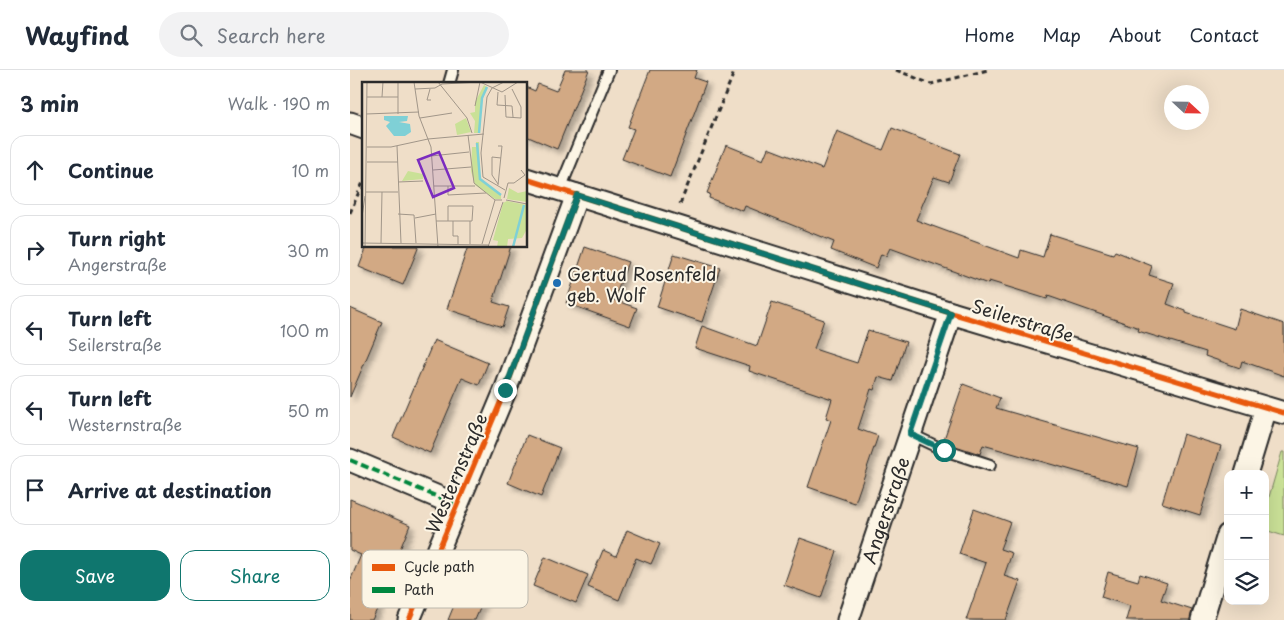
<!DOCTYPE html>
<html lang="en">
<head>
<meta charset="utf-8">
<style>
	body { margin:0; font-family:"Playpen Sans",sans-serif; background:#f2f2f3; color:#1f2937 }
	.controls { position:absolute; right:15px; bottom:15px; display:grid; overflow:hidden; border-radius:10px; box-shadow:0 5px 20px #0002 }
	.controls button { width:45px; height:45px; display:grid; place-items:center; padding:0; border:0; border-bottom:1px solid #e0e1e3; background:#fff; color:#1f2937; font:25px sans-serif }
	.compass { position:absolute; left:814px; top:15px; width:45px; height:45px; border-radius:50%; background:#fff; box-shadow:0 5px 20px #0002; rotate:112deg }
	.stop { position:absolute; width:15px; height:15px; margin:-11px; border:4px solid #0f766e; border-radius:50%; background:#fff }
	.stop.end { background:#0f766e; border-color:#fff; box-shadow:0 1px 5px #0008 }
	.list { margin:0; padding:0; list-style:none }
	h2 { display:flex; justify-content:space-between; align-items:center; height:65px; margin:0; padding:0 20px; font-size:21px }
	h2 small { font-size:16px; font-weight:400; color:#747a83 }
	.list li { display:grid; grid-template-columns:32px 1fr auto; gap:15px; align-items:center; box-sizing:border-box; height:70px; margin:0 10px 10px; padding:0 10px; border:1px solid #e0e1e3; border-radius:15px }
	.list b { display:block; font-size:19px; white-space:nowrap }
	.list p { margin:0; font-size:16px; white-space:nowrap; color:#747a83 }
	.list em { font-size:16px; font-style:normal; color:#747a83 }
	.actions { display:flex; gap:10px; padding:15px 20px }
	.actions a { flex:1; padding:11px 0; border:1px solid #0f766e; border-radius:15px; text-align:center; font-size:18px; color:#0f766e }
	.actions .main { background:#0f766e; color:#fff }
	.icon { flex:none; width:28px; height:28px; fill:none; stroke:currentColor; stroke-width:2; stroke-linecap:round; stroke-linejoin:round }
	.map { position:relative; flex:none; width:934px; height:550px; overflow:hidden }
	header { display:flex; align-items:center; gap:30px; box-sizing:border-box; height:70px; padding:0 25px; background:#fff; border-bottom:1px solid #e0e1e3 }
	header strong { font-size:24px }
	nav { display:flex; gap:28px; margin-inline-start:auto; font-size:18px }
	.search { width:350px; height:45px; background:#f2f2f3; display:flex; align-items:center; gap:12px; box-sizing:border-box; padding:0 18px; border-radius:28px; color:#747a83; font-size:19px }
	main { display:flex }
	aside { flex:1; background:#fff }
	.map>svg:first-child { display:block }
	.green { fill:#cae197; stroke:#7a8661 }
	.building { fill:#d2a984; stroke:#2b2b2b; filter:url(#shadow) }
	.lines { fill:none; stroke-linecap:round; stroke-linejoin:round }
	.lane-casing { stroke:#2b2b2b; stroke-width:14 }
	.street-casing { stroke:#2b2b2b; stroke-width:25 }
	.path { stroke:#2b2b2b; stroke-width:3; stroke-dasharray:5 4; stroke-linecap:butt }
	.lane { stroke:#fcf5e5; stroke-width:10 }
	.street { stroke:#fcf5e5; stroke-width:21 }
	.quiet { stroke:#00873e; stroke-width:4; stroke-dasharray:8 4; stroke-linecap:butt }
	.cycleway-casing { stroke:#fcf5e5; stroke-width:8 }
	.cycleway { stroke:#e8590c; stroke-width:5 }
	.route { stroke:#0f766e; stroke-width:6 }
	.poi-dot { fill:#1f6fb2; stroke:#fcf5e5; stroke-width:2 }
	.labels { text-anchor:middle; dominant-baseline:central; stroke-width:4; stroke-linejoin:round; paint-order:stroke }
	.poi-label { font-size:18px; fill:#2b2b2b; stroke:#fcf5e5; text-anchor:start }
	.street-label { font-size:18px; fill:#2b2b2b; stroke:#fcf5e5 }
	.inset-river { fill:none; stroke:#7fd0d6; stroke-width:2.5 }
	.inset-road { fill:none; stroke:#a19689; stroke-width:1 }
	.view { fill:#7b2cbf; fill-opacity:0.15; stroke:#7b2cbf; stroke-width:2.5 }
	.inset-edge { fill:none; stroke:#2b2b2b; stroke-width:2.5 }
	.key { fill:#fcf5e5; stroke:#bdb8ad; stroke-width:1 }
	.key-label { font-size:14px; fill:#2b2b2b }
</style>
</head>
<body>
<header>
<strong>Wayfind</strong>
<div class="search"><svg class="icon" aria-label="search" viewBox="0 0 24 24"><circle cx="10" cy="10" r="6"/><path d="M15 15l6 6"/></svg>Search here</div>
<nav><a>Home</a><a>Map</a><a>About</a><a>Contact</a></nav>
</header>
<main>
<aside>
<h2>3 min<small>Walk · 190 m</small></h2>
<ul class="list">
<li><svg class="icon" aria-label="ahead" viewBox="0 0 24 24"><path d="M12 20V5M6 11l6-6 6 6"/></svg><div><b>Continue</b></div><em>10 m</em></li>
<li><svg class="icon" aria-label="right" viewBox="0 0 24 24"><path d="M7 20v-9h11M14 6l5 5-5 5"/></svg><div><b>Turn right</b><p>Angerstraße</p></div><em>30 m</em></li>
<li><svg class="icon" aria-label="left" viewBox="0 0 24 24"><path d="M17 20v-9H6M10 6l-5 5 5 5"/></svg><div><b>Turn left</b><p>Seilerstraße</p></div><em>100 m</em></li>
<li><svg class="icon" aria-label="left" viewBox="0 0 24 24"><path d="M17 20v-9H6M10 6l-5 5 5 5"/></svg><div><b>Turn left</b><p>Westernstraße</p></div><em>50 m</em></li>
<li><svg class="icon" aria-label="arrive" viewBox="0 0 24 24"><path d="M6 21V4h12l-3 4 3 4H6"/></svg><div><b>Arrive at destination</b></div></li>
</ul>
<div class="actions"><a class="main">Save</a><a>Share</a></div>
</aside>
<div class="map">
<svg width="934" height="550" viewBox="0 0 934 550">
	<defs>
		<filter id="shadow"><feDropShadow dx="4.5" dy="4.5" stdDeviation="2.5" flood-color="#0004"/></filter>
	</defs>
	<rect width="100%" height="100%" fill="#efdec8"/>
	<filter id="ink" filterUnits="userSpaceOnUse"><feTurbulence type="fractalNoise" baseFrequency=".02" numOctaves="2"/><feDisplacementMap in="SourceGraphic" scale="10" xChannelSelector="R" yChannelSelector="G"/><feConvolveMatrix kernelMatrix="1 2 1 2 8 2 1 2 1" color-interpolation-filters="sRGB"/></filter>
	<g filter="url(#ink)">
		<!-- green -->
		<path class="green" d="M932 382H934V466L915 460V441Z"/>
		<!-- building -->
		<g class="building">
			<path d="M215 0H239L207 79 176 66V17L185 21 188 14 206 21Z"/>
			<path d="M300 0H347L344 8 356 12 320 107 272 89 284 59 278 57Z"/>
			<path d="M542 58 610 84 599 112 584 107 566 150 669 188 671 180 693 187 700 164 763 184 765 181 802 196 799 205 824 213 817 234 836 241V243L885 259 890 239 934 254V306L892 291 890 298 855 286 856 282 788 261 789 258 698 226 697 229 639 211 638 214 540 178 536 186 531 184 526 198 481 180 484 172 395 136 393 141 359 128 360 124 357 123 376 75 413 90 418 78 472 99 487 61 533 80Z"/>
			<path d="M17 176H69L53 215 9 197Z"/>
			<path d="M118 176H161L143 232 159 237 152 257 97 239Z"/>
			<path d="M235 177 278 192 264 230 287 238 280 256 216 233Z"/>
			<path d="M324 184 370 198 352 252 307 237Z"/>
			<path d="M422 232 474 250 464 279 507 293 518 260 556 272 543 311 528 307 524 320 521 319 508 359 528 366 505 433 458 417 481 350 476 348 482 329 399 301 400 296 345 278 352 256 407 276Z"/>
			<path d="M0 238 32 252 0 327Z"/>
			<path d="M84 270 138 293 129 315 112 308 80 383 43 367Z"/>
			<path d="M613 314 650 328 646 338 789 379 778 416 633 375 630 384 593 372Z"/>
			<path d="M833 364 871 376 850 445 812 433Z"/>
			<path d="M177 365 210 378 191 427 158 413Z"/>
			<path d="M0 429 60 455 32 523 34 524 22 550H0V511L11 485 0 480Z"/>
			<path d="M624 439 660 452 650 479 662 483 654 506 670 511 656 550H616L636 493 609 484Z"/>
			<path d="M277 460 310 474 301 494 286 488 269 530 238 517 253 480 266 486Z"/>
			<path d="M450 468 487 481 471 528 434 515Z"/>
			<path d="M195 487 238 505 226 533 183 516Z"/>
			<path d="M758 502 788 511 790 504 817 513 811 530 842 540 840 550H776L780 536 751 527Z"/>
			<path d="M114 511 138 520 125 550H98Z"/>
		</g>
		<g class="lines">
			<!-- lane casing -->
			<g class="lane-casing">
				<g id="lane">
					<path d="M99 14 103 0"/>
					<path d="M210 119 259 0"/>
					<path d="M560 364 594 380 640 395"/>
				</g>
			</g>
			<!-- street casing -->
			<g class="street-casing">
				<g id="street">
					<path d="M0 53 14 58"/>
					<path d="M176 109 601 243 934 343"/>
					<path d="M0 390 107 435"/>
					<path d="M896 404 916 338"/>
					<path d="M59 550 155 321 227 125"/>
					<path id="s1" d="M498 550 601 243"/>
					<path d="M852 550 878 465"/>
				</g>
			</g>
			<!-- path -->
			<g class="path">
				<path d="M546 0 581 14 638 0"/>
				<path d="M330 134 385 0"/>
				<path d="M0 143 14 110"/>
			</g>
			<!-- lane -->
			<use href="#lane" class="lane"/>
			<!-- street -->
			<use href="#street" class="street"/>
			<!-- quiet -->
			<path class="quiet" d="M0 390 107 435"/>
			<!-- cycleway casing -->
			<g class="cycleway-casing">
				<g id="cycleway">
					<path d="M176 109 601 243 934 343"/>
					<path d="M59 550 155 321 227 125"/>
				</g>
			</g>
			<!-- cycleway -->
			<use href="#cycleway" class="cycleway"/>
		</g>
	</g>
	<g class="lines" filter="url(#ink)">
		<!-- route -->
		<path class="route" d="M155 320 227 125 601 243 560 364 594 380"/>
	</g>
	<!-- markers -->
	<circle class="poi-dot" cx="207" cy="213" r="5"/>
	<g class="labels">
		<!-- poi labels -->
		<g class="poi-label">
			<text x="217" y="203">Gertud Rosenfeld<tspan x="217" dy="21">geb. Wolf</tspan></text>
		</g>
		<!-- street labels -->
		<g class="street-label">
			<text transform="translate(673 250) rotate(17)">Seilerstraße</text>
			<text transform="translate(106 403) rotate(-67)">Westernstraße</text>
			<text stroke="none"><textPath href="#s1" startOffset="116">Angerstraße</textPath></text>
		</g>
	</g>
	<!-- overview -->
	<g transform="translate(12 12)">
		<rect width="165" height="165" fill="#efdec8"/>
		<path d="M122 3 125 5 119 20 118 51H112L113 39 108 31 113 30V20ZM104 36 109 50 95 53 93 42ZM114 60H117L118 97 139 112V117H133L113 103 109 89 110 65H114ZM46 89 61 92V97L40 99ZM147 106 156 111 165 109V120L145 117ZM145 119 165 123V147L160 156 146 157 145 165H135L136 159 131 158 141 121Z" fill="#cae197"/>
		<path d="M22 34H46L45 39 37 40 48 42 49 50 43 54H32L24 44 28 40 22 38Z" fill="#7fd0d6"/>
		<path class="inset-river" d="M117 51 120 16 125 5M115 61 118 97 139 113M151 165 162 123"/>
		<path class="inset-road" d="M52 0 57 34 69 65 76 165M76 0 105 36 110 51M142 0 130 6 125 15 119 71 121 95 143 108M53 7 73 6 80 2 118 0 140 10 156 0M68 7 65 18H69M136 10 135 23 150 24 151 35M143 13 144 35 159 36V25L150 7M5 15H36M20 15 21 0M113 24 118 0M4 32 57 30M36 32V0M58 36 90 31M106 53 112 101 133 118H140M35 64 39 161M136 64H140L136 103M5 65H29L66 57 122 52M69 74 107 70M5 80H36M71 88 109 85M36 100 61 99M136 102 130 93V75L139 76M72 104H113M86 104V113L124 111M4 110H36M142 116 146 101H152L163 93 159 88M144 118 165 122M36 132 52 133 54 161M0 135 3 114M53 136 74 132M74 139H110L111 124H86V139M91 139V154H96V162M0 161 127 163M19 161 20 110M108 162V139M120 162 133 118M3 165 5 0M126 165 141 120"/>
		<path class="view" d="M77 70 92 106 71 115 56 78Z"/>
		<rect width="165" height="165" class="inset-edge"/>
	</g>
	<!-- legend -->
	<rect x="12" y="480" width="166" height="58" rx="8" class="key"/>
	<rect x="22" y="494" width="23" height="7" fill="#e8590c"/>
	<rect x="22" y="517" width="23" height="6" fill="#00873e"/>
	<g class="key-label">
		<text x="54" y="502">Cycle path</text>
		<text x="54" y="525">Path</text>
	</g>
</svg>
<div class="controls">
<button>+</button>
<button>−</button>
<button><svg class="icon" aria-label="layers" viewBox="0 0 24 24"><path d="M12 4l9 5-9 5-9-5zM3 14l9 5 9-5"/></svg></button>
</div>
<svg class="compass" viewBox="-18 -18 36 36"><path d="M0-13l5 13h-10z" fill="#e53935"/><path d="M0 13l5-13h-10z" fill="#747a83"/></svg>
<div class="stop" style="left:594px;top:380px"></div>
<div class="stop end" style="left:155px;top:320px"></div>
</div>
</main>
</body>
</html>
